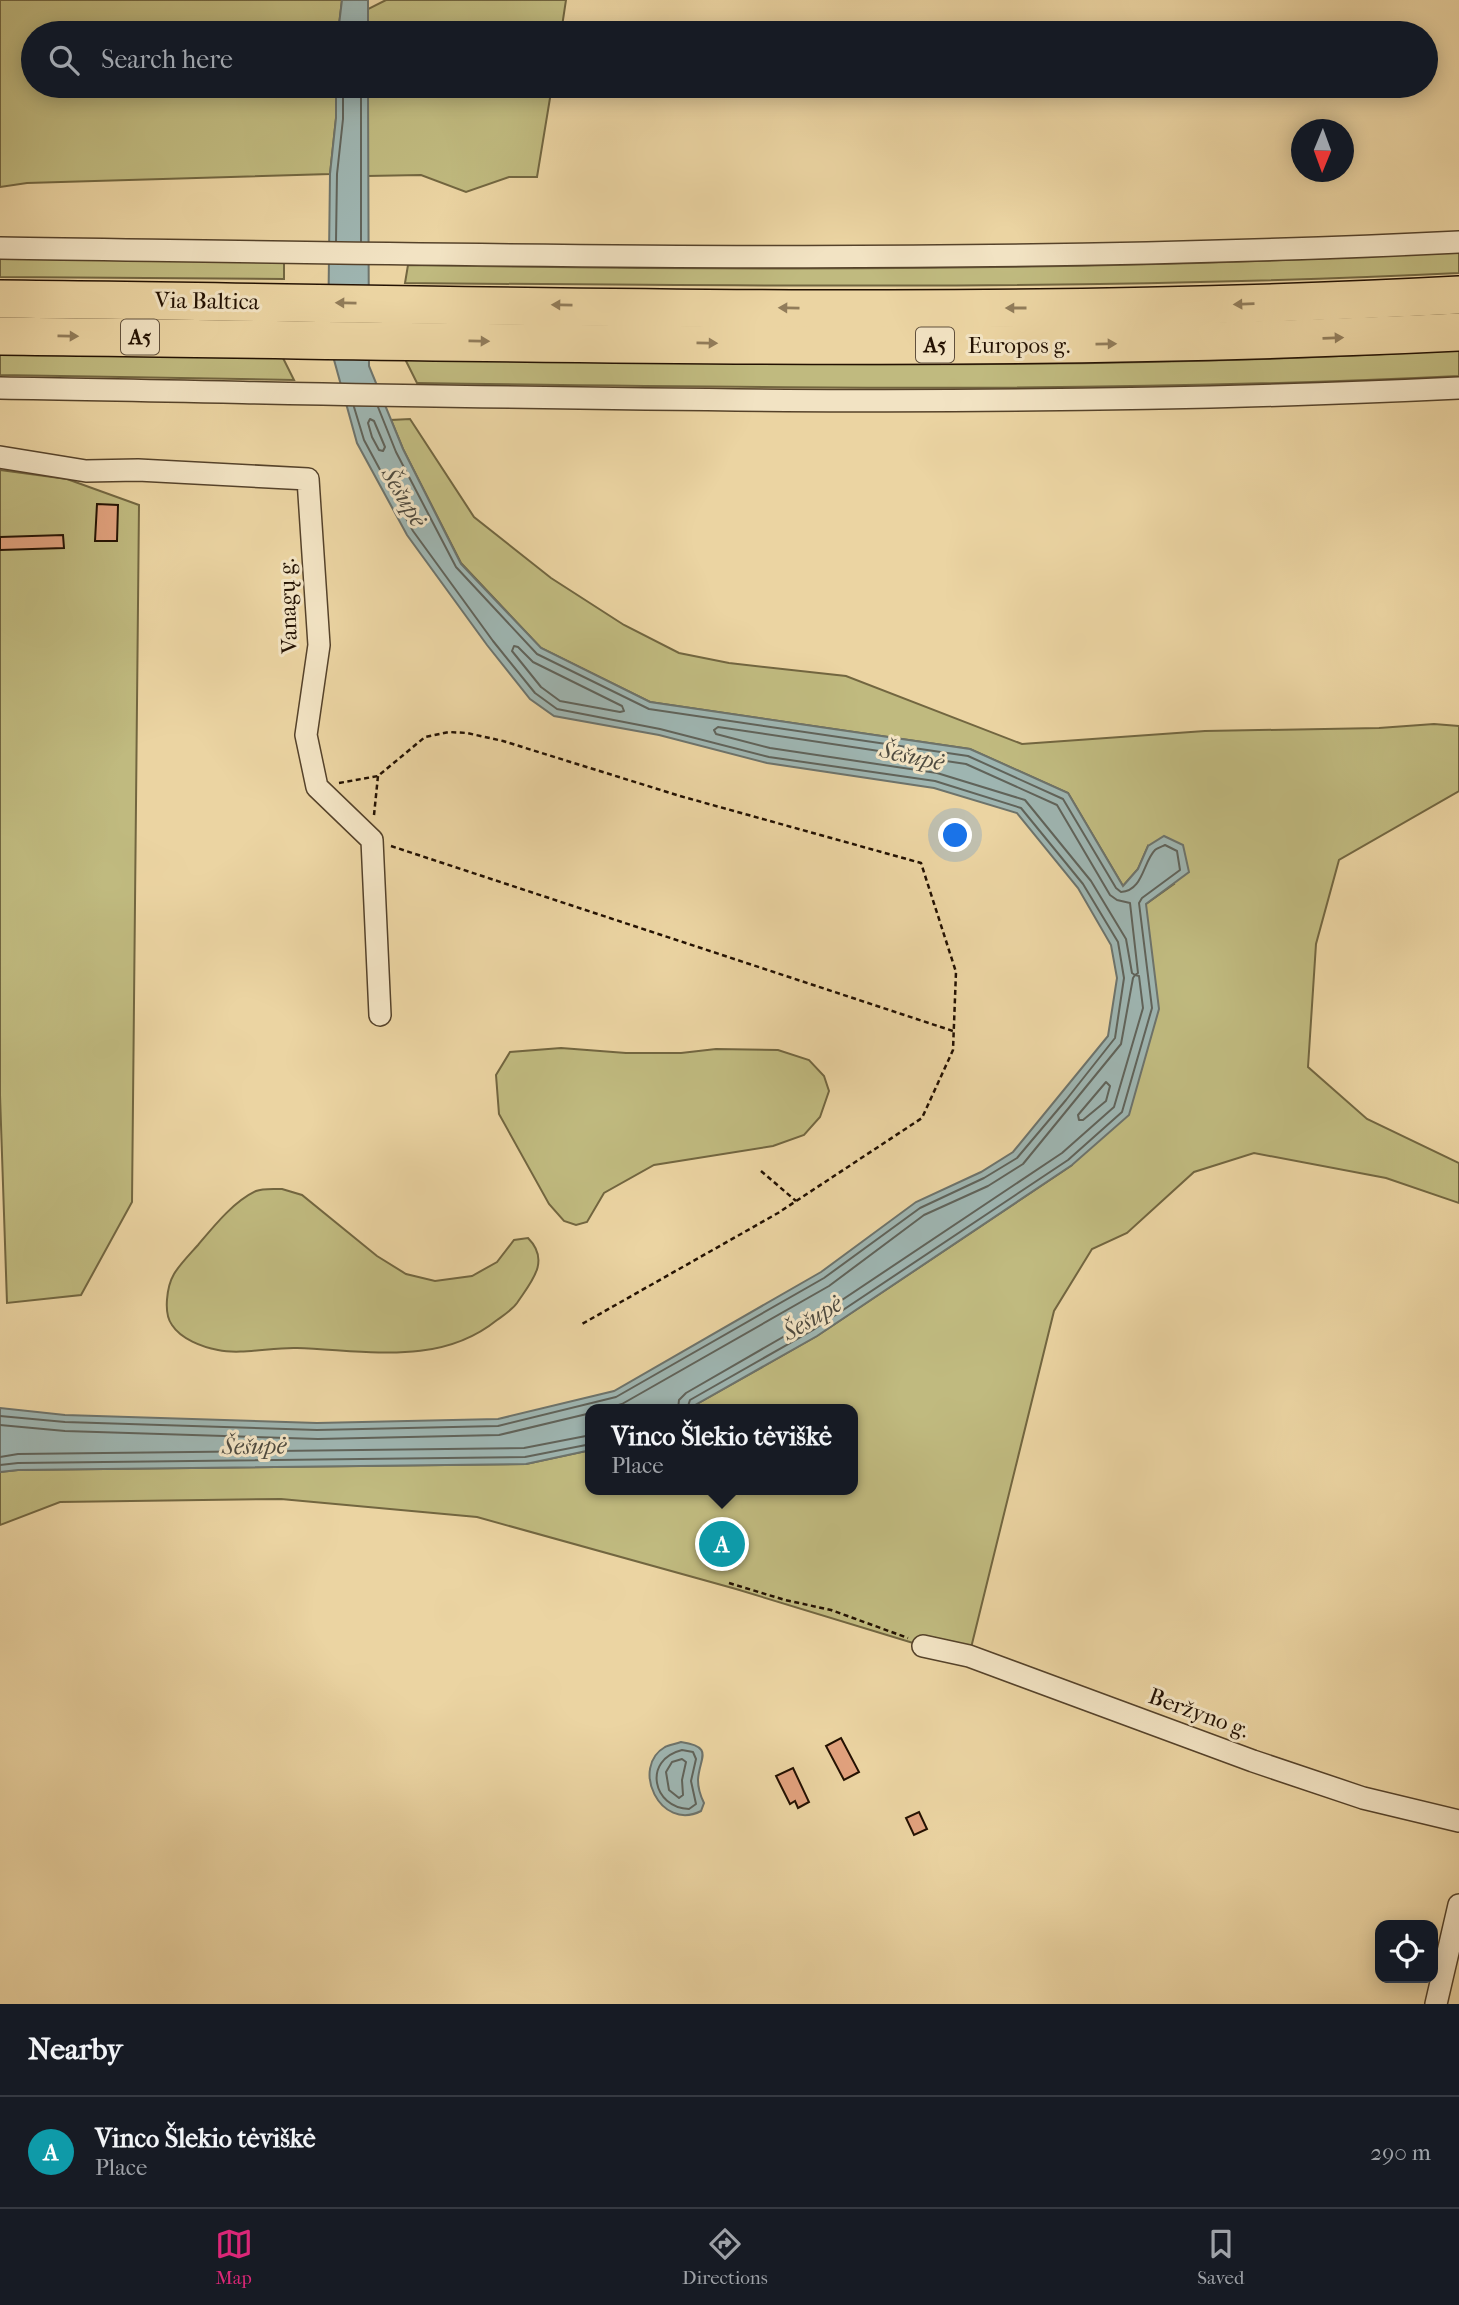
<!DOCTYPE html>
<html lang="en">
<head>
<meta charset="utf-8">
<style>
	body { margin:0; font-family:"IM FELL French Canon",serif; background:#242831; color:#f1f3f6 }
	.controls { position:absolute; right:21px; bottom:21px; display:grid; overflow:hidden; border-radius:14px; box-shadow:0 4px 18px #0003 }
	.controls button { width:63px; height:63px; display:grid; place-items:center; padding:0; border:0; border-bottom:2px solid #363941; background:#171b24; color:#f1f3f6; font:35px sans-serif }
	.compass { position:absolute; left:1291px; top:119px; width:63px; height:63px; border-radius:50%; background:#171b24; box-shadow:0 4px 18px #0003; rotate:181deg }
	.you { position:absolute; left:956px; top:836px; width:24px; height:24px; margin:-18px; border:5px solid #fff; border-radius:50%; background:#1a73e8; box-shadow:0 0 0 10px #1a73e833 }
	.badge { display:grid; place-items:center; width:46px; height:46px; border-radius:50%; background:#db2777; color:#fff; font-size:23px; font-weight:700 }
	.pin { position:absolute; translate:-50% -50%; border:4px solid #fff; box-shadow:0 2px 7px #0006 }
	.popup { position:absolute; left:585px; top:1404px; width:273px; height:91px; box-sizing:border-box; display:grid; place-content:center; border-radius:14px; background:#171b24; filter:drop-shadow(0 2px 5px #0005); font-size:23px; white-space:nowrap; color:#9ea1a6 }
	.popup b { font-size:26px; color:#f1f3f6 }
	.popup::after { content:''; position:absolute; left:50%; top:100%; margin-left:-14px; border:14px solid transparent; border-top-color:#171b24 }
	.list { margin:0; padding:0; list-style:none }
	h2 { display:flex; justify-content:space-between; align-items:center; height:91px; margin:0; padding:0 28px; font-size:30px }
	h2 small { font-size:23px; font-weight:400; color:#9ea1a6 }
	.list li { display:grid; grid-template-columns:46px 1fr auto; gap:21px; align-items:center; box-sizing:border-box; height:112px; padding:0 28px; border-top:2px solid #363941 }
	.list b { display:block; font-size:26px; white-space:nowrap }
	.list p { margin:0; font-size:23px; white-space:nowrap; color:#9ea1a6 }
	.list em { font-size:23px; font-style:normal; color:#9ea1a6 }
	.icon { flex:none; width:38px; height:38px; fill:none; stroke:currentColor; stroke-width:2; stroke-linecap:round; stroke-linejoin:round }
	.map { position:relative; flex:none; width:1459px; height:2004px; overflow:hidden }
	.search { position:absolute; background:#171b24; box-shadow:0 4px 18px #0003; left:21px; right:21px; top:21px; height:77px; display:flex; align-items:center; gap:18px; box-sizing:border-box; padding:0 24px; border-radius:38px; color:#9ea1a6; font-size:26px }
	.sheet { height:203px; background:#171b24 }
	nav { display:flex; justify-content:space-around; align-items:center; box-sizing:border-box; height:98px; border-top:2px solid #363941; background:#171b24; font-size:19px; color:#9ea1a6 }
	nav a { display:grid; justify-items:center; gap:4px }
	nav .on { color:#db2777 }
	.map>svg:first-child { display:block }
	.green { fill:#c0ba7f; stroke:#726640; stroke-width:2 }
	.water { fill:#9eb5b1; stroke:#6d736b; stroke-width:2 }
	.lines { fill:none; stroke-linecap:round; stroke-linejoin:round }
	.shore { stroke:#60635a; stroke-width:2 }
	.building { fill:#e2a27e; stroke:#231102; stroke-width:2 }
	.street-casing { stroke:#55422a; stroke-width:24 }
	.highway-casing { stroke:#231102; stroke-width:40 }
	.path { stroke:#231102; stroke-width:2.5; stroke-dasharray:5 3.5; stroke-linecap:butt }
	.street { stroke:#f2e3c3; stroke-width:21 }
	.highway { stroke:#ebd4a2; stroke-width:37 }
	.oneway { fill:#917c5a }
	.labels { text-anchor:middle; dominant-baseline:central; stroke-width:6; stroke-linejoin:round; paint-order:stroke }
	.shield { fill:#f2e3c3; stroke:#61503c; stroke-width:2 }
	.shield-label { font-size:21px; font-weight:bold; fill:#231102 }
	.street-label { font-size:23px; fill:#231102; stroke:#f2e3c3 }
	.water-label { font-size:24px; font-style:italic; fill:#4e4a3f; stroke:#f2e3c3 }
</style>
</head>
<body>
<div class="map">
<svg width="1459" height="2004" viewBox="0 0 1459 2004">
	<rect width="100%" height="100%" fill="#ebd4a2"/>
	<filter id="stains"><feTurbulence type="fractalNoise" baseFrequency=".00286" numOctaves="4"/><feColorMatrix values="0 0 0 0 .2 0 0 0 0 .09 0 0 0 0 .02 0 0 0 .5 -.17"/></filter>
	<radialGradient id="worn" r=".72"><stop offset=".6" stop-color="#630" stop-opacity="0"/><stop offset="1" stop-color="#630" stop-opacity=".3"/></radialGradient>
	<!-- green -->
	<g class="green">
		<path d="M0 0H342L338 33H33V86H336V118L330 174 27 183 0 187Z"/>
		<path d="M386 0H566L561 33H368V9Z"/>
		<path d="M368 86H552L537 177H509L466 192 421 175 367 176Z"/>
		<path d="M1459 252V273C1108 290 757 286 405 283L408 265C759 271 1109 271 1459 252Z"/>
		<path d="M0 258 284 262V279L0 277Z"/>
		<path d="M1459 350V376C1112 393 765 388 417 383L405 359C757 364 1108 371 1459 350Z"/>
		<path d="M0 354 283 358 294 380 0 375Z"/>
		<path d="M410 419 474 517 551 578 624 625 679 653 729 663 846 676 1022 744 1205 731 1379 728 1434 724 1459 726V791L1339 860 1316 944 1308 1067 1367 1119 1459 1163V1203L1386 1178 1254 1153 1194 1172 1127 1233 1092 1249 1054 1311 969 1656 923 1646 736 1589 477 1517 281 1499 60 1502 0 1525V1472L18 1470 526 1464 591 1450V1490H853V1409H688L817 1336 1072 1165 1146 904 1174 884 1148 846 1138 869 1123 886 1068 793 970 749 650 702 541 648 461 563 403 449 391 420Z"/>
		<path d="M0 470 67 479 139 505 132 1202 81 1295 7 1303 0 1095Z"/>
		<path d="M561 1048 626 1053H681L716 1049 778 1050 809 1060 824 1076 829 1091 820 1117 804 1135 773 1146 654 1165 604 1193 587 1222 576 1225 564 1221 549 1204 499 1114 496 1075 510 1052Z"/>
		<path d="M282 1189 302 1195 377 1256 406 1274 435 1281 472 1276 497 1262 514 1240 528 1238C551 1261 531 1282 517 1303 512 1310 504 1315 497 1320 439 1367 366 1350 297 1348 273 1347 241 1355 218 1350 202 1347 181 1339 172 1325 163 1313 167 1286 174 1274 180 1264 190 1254 198 1245 214 1226 233 1202 256 1191 263 1188 274 1189 282 1189Z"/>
	</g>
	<!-- water -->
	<g class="water">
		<path d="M342 0H368V33H338Z"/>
		<path d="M336 86H368L369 366 403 449 461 564 541 648 650 702 970 749 1068 793 1123 886 1138 869 1148 846 1164 836 1183 845 1189 872 1146 904 1159 1009 1129 1115 1072 1165 817 1336 688 1409H591V1450L526 1464 18 1470 0 1472V1408L65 1415 317 1423 498 1419 614 1391 821 1272 916 1202 981 1172 1013 1152 1108 1036 1117 978 1111 945 1078 888 1017 813 934 788 767 763 659 735 554 716 530 699 487 645 407 535 357 443 328 338 330 174 336 118Z"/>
		<path d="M681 1742C715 1747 699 1758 698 1780 698 1789 700 1795 704 1803L701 1811C660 1832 630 1767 665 1747 669 1745 676 1744 681 1742Z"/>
	</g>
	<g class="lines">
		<!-- shore -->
		<g class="shore">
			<path d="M336 241 337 174 343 119V86"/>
			<path d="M361 241V86"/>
			<path d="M378 407 396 452 456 567 537 654 649 709 968 756 1063 799 1116 888 1121 892C1143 891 1143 862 1155 850 1157 848 1163 846 1165 845L1177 851 1180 870 1142 898 1139 903 1152 1008 1122 1112 1068 1160 813 1330 690 1400 687 1409"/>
			<path d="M370 419 374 421 385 447 383 451 379 450 372 437 368 423Z"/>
			<path d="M514 646 518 647 533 662 622 706 624 711 620 712 560 701 541 687 512 651Z"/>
			<path d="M718 727 966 764 1057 805 1110 895 1117 900 1130 903 1138 973 1135 975 1132 973 1126 939 1091 881 1025 800 937 773 770 748 716 734 714 730Z"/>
			<path d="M1106 1082 1110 1086 1106 1101 1083 1120H1079L1078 1115Z"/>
			<path d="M604 1409 622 1404 829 1286 924 1215 988 1186 1023 1164 1121 1044 1133 978 1135 975 1139 976 1143 1008 1114 1107 1062 1153 809 1322 686 1393 679 1400 678 1409"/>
			<path d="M0 1416 65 1422 317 1430 498 1426 616 1397 824 1278 920 1208 984 1178 1017 1158 1066 1100 1115 1038 1124 978 1118 942 1083 884 1021 808 935 781 769 757 660 729 557 709 535 693 493 641 413 531 364 440 354 407"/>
			<path d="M0 1425 65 1431 318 1439 499 1435 591 1413"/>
			<path d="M0 1457 18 1454 524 1448 591 1435"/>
			<path d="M0 1465 18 1463 525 1457 591 1444"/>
			<path d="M682 1750 693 1752 696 1759 691 1781 696 1804 689 1809C653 1808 642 1760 682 1750Z"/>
			<path d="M682 1759 686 1762 682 1780 683 1795 679 1798 669 1790 666 1772 672 1762Z"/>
		</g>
	</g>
	<!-- building -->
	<g class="building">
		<path d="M97 504 118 505 117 541H95Z"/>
		<path d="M63 535 64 548 0 550V537Z"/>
		<path d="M841 1738 859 1772 844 1780 826 1746Z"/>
		<path d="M793 1768 809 1802 798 1808 795 1801 790 1804 776 1776Z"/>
		<path d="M919 1812 927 1829 914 1835 906 1818Z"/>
	</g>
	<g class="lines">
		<!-- street casing -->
		<g class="street-casing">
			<g id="street">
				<path d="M0 248C487 255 972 266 1459 242"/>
				<path d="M0 388C486 396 973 412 1459 388"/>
				<path d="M0 457 86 471 138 470 308 479 319 645 306 735 317 787 372 840 380 1015"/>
				<path d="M923 1646 969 1656 1253 1761 1363 1798 1459 1821"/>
				<path d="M1436 2004 1459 1905"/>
			</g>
		</g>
		<!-- highway casing -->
		<g class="highway-casing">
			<g id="highway">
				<path d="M0 299C486 304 974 321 1459 295"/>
				<path d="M0 336C486 341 973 356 1459 332"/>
			</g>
		</g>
		<!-- path -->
		<g class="path">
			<path d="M339 783 378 776 425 737 449 732 467 733 503 741 680 796 921 863 956 972 953 1050 922 1118 778 1213 582 1324"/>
			<path d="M374 815 378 776"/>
			<path d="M391 846 953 1031"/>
			<path d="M761 1171 796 1201"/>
			<path d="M729 1583 785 1600 831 1610 908 1638"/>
		</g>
		<!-- street -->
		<use href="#street" class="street"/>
		<!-- highway -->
		<use href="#highway" class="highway"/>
	</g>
	<!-- one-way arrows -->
	<defs><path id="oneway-solid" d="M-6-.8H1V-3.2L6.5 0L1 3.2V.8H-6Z" transform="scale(1.75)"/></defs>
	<g class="oneway">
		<use href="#oneway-solid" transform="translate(346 303) rotate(-179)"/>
		<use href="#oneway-solid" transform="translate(1244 304) rotate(178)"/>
		<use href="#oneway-solid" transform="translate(562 305) rotate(-179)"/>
		<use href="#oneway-solid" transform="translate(789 308) rotate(-179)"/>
		<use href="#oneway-solid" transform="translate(1016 308) rotate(180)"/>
		<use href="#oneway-solid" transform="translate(68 336) rotate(1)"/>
		<use href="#oneway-solid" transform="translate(1333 338) rotate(-2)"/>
		<use href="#oneway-solid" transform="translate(479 341) rotate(1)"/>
		<use href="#oneway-solid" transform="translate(707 343) rotate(1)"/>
		<use href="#oneway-solid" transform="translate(1106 344) rotate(-1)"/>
	</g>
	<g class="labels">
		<!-- shield labels -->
		<g class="shield">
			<rect x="121" y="319.5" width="38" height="35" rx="5"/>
			<rect x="916" y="327.5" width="38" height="35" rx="5"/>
		</g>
		<g class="shield-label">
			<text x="140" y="337">A5</text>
			<text x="935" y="345">A5</text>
		</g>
		<!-- street labels -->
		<g class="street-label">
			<text transform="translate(207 301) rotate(1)">Via Baltica</text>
			<text x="1019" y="345">Europos g.</text>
			<text transform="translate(288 606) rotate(-92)">Vanagų g.</text>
			<text transform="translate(1199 1713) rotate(20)">Beržyno g.</text>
		</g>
		<!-- water labels -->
		<g class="water-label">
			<text transform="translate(404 497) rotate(59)">Šešupė</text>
			<text transform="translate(912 756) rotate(12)">Šešupė</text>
			<text transform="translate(812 1318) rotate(-31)">Šešupė</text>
			<text transform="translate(254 1446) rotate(-1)">Šešupė</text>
		</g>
	</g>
	<rect width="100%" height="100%" filter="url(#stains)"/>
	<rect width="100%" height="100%" fill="url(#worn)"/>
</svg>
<div class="controls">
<button><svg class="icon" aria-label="locate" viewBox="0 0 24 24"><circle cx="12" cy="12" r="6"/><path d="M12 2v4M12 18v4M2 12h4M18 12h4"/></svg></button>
</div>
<svg class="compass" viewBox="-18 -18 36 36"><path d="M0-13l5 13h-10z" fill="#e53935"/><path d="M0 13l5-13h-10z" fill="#9ea1a6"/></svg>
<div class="you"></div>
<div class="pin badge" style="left:722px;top:1544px;background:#0f9aa8">A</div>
<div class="popup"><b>Vinco Šlekio tėviškė</b>Place</div>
<div class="search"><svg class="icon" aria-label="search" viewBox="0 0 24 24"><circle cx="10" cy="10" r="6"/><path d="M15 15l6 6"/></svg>Search here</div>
</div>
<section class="sheet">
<h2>Nearby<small></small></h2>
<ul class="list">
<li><span class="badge" style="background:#0f9aa8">A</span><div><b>Vinco Šlekio tėviškė</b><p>Place</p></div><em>290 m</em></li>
</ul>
</section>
<nav>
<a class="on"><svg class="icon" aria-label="map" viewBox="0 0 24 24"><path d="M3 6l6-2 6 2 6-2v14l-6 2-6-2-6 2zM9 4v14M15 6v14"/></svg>Map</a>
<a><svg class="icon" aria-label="directions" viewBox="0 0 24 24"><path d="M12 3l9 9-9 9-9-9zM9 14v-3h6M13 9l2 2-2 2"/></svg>Directions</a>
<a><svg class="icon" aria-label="saved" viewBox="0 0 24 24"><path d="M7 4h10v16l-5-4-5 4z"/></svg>Saved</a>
</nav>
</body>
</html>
